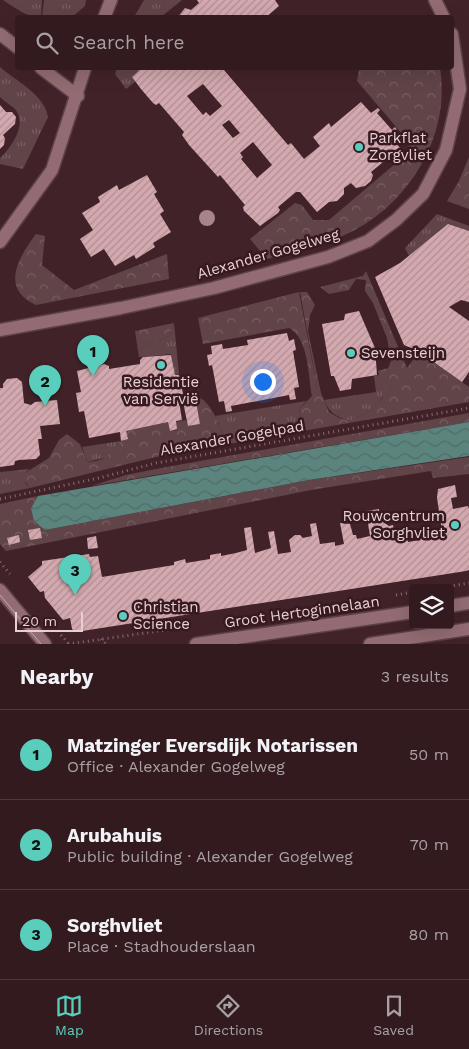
<!DOCTYPE html>
<html lang="en">
<head>
<meta charset="utf-8">
<style>
	body { margin:0; font-family:"Work Sans",sans-serif; background:#3a2328; color:#f1f3f6 }
	.controls { position:absolute; right:15px; bottom:15px; display:grid; overflow:hidden; border-radius:5px; box-shadow:0 5px 20px #0002 }
	.controls button { width:45px; height:45px; display:grid; place-items:center; padding:0; border:0; border-bottom:1px solid #4d383d; background:#321a1f; color:#f1f3f6; font:25px sans-serif }
	.scale { position:absolute; left:15px; bottom:12px; width:68px; box-sizing:border-box; padding-left:5px; border:2px solid #e6d0d3; border-top:0; font-size:14px; line-height:18px; white-space:nowrap; color:#e6d0d3; -webkit-text-stroke:4px #37191f; paint-order:stroke }
	.you { position:absolute; left:262px; top:381px; width:18px; height:18px; margin:-12px; border:4px solid #fff; border-radius:50%; background:#1a73e8; box-shadow:0 0 0 8px #1a73e833 }
	.badge { display:grid; place-items:center; width:32px; height:32px; border-radius:50%; background:#5acebd; color:#111; font-size:16px; font-weight:700 }
	.pin { position:absolute; translate:-50% -41px; filter:drop-shadow(0 1px 2px #0008) }
	.pin::after { content:''; position:absolute; top:26px; width:18px; height:15px; background:inherit; clip-path:polygon(0 0,100% 0,50% 100%) }
	.list { margin:0; padding:0; list-style:none }
	h2 { display:flex; justify-content:space-between; align-items:center; height:65px; margin:0; padding:0 20px; font-size:21px }
	h2 small { font-size:16px; font-weight:400; color:#a8a1a4 }
	.list li { display:grid; grid-template-columns:32px 1fr auto; gap:15px; align-items:center; box-sizing:border-box; height:90px; padding:0 20px; border-top:1px solid #4d383d }
	.list b { display:block; font-size:19px; white-space:nowrap }
	.list p { margin:0; font-size:16px; white-space:nowrap; color:#a8a1a4 }
	.list em { font-size:16px; font-style:normal; color:#a8a1a4 }
	.icon { flex:none; width:28px; height:28px; fill:none; stroke:currentColor; stroke-width:2; stroke-linecap:round; stroke-linejoin:round }
	.map { position:relative; flex:none; width:469px; height:644px; overflow:hidden }
	.search { position:absolute; background:#321a1f; box-shadow:0 5px 20px #0002; left:15px; right:15px; top:15px; height:55px; display:flex; align-items:center; gap:12px; box-sizing:border-box; padding:0 18px; border-radius:5px; color:#a8a1a4; font-size:19px }
	.sheet { height:335px; background:#321a1f }
	nav { display:flex; justify-content:space-around; align-items:center; box-sizing:border-box; height:70px; border-top:1px solid #4d383d; background:#321a1f; font-size:14px; color:#a8a1a4 }
	nav a { display:grid; justify-items:center; gap:2px }
	nav .on { color:#5acebd }
	.map>svg:first-child { display:block }
	.grass { fill:url(#grass-tufts) }
	.forest { fill:url(#forest-crowns) }
	.water { fill:url(#water-waves) }
	.building { fill:url(#building-hatch); fill-rule:evenodd }
	.lines { fill:none; stroke-linecap:round; stroke-linejoin:round }
	.minor-casing { stroke:#5c4147; stroke-width:15 }
	.secondary-casing { stroke:#5c4147; stroke-width:15 }
	.path { stroke:#896d72; stroke-width:3; stroke-dasharray:1 4; stroke-linecap:butt }
	.minor { stroke:#926c72; stroke-width:12 }
	.secondary { stroke:#926c72; stroke-width:12 }
	.tram { stroke:#c1a9ad; stroke-width:1 }
	.tree { fill:#a88389 }
	.poi-dot { fill:#5acebd; stroke:#37191f; stroke-width:2 }
	.labels { text-anchor:middle; dominant-baseline:central; stroke-width:5; stroke-linejoin:round; paint-order:stroke }
	.poi-label { font-size:15px; fill:#e6d0d3; stroke:#37191f; text-anchor:start }
	.street-label { font-size:15px; fill:#e6d0d3; stroke:#37191f }
</style>
</head>
<body>
<div class="map">
<svg width="469" height="644" viewBox="0 0 469 644">
	<defs>
		<pattern id="grass-tufts" width="24" height="20" patternUnits="userSpaceOnUse" patternTransform="scale(1.25)"><rect width="24" height="20" fill="#604448"/><path d="M3 7l-1-3M5 7V3M7 7l1-3M15 17l-1-3M17 17v-4M19 17l1-3" fill="none" stroke="#775e62"/></pattern>
		<pattern id="forest-crowns" width="20" height="18" patternUnits="userSpaceOnUse" patternTransform="scale(1.25)"><rect width="20" height="18" fill="#604448"/><path d="M2 6a3 3 0 1 1 6 0M12 15a3 3 0 1 1 6 0" fill="none" stroke="#775e62"/></pattern>
		<pattern id="water-waves" width="16" height="10" patternUnits="userSpaceOnUse" patternTransform="scale(1.25)"><rect width="16" height="10" fill="#5a847d"/><path d="M0 5q4-4 8 0t8 0" fill="none" stroke="#536c67"/></pattern>
		<pattern id="building-hatch" width="6" height="6" patternUnits="userSpaceOnUse" patternTransform="scale(1.25)"><rect width="6" height="6" fill="#d3a9af"/><path d="M-1 1l2-2M0 6l6-6M5 7l2-2" fill="none" stroke="#b08e93"/></pattern>
	</defs>
	<rect width="100%" height="100%" fill="#422229"/>
	<!-- grass -->
	<g class="grass">
		<path d="M3 0H42L41 17C27 18 14 7 3 0Z"/>
		<path d="M44 0H86L85 6 72 17H42Z"/>
		<path d="M144 0H182L161 17H134Z"/>
		<path d="M0 67C16 81 45 95 48 117L23 169 0 164V158C11 148 28 124 15 109 11 105 5 102 0 97Z"/>
		<path d="M117 68H153L126 89 115 74Z"/>
		<path d="M437 214 469 226V276L430 297 405 248Z"/>
		<path d="M174 323 179 374 175 375 171 354 139 357 138 351 151 342 169 337Z"/>
		<path d="M388 368C385 375 388 382 386 389 381 406 365 414 350 421 337 417 330 414 324 400L376 392 374 376 379 375 378 371Z"/>
		<path d="M306 401 299 409 303 431 228 444 215 416Z"/>
		<path d="M121 441 108 457 87 462 82 447Z"/>
		<path d="M30 469 25 473V483L30 488 0 494V472Z"/>
	</g>
	<!-- forest -->
	<g class="forest">
		<path d="M357 68H440C451 134 410 203 351 232 325 245 295 251 267 259L250 239 295 203 302 205 313 220H329L408 153 409 142 357 81 359 70Z"/>
		<path d="M469 157V209L447 201 459 181Z"/>
		<path d="M36 234 45 236 42 265 74 290 167 254 169 279 36 305C0 289 18 258 36 234Z"/>
		<path d="M366 271 407 368 419 352 469 387V402L303 431 299 409 312 396C308 375 309 339 289 328L203 344 198 318 299 292 320 402 300 292H307L315 305 310 315 308 331 321 393 329 412 339 418 350 421 367 412 382 399 386 386V373L391 361 387 338 373 303 365 291 366 280 356 279 349 290 329 294 320 287 363 276Z"/>
		<path d="M174 323 169 337 151 342 138 351 135 331Z"/>
		<path d="M196 396C213 401 220 430 228 444L205 448 203 438 204 448 156 457 30 488 25 482V473L49 458 59 440 67 434 80 444 87 462C116 461 110 443 127 439L126 431 168 422 170 431 177 430 176 422 186 420 188 426 200 424Z"/>
		<path d="M469 413V422L91 486 126 475 161 468Z"/>
		<path d="M469 457V474L433 478 431 471 311 490 6 551 0 544V504L38 496 31 508 45 530 310 480Z"/>
	</g>
	<!-- water -->
	<path class="water" d="M469 422V456L309 480 45 530 34 521 31 508 38 496Z"/>
	<!-- building -->
	<g class="building">
		<path d="M197 0H275L279 6 265 18H177L185 8 191 10 199 3Z"/>
		<path d="M142 68 162 69 165 68H228L224 70 288 145 291 143 304 159 320 146 313 137 329 123 331 127 361 102 371 113 378 108 380 110 377 113 392 130 395 127 397 130 390 136 400 148 371 172 373 175 371 181 365 186 356 188 351 183 344 188V194L337 201 329 202 317 212 300 192H296L278 207 280 210 278 213 260 226 244 211 243 207 245 205 220 175 218 177 189 145 182 135 184 132 159 103 156 105 153 103 141 89 132 77ZM203 84 222 106 210 116 206 112 203 115 187 96ZM229 120 240 133 233 138 222 125ZM253 142 272 165 257 178 241 159 243 157 240 153Z"/>
		<path d="M0 105 6 112H12L16 117 15 124 3 135 5 138 4 145 0 149Z"/>
		<path d="M147 175 157 192 154 194 164 211 160 214 171 232 153 243 155 247 136 259 134 255 115 266 104 249 91 257 80 239 93 230 82 213 100 202 98 197 117 185 119 190Z"/>
		<path d="M448 224 469 231V302L461 300 449 307 469 321V372L462 382 418 351 404 345 375 277 400 263Z"/>
		<path d="M359 311 375 348 377 375 352 379 351 389 340 391 334 376H331L322 324 344 320 345 314Z"/>
		<path d="M287 333 289 341 294 339 296 350 293 351 299 387 294 388 296 399 290 400 289 395 231 406 232 411 226 412 224 401 219 402 212 365 209 366 207 355 212 354 211 346 222 344 223 349 248 345 247 340Z"/>
		<path d="M171 355 175 375H179L183 394 178 395 182 420 176 421 177 429 170 431 168 422 126 431 128 439 121 441 120 432 89 438 84 411 79 412 76 393 81 392 77 371 104 364 109 366V369L140 364V360L143 357Z"/>
		<path d="M17 378 22 382 24 403 31 405 35 402 57 400 60 424 40 426 42 439H38L40 455 36 459 19 460 15 461 14 465 0 467V388H3V384L7 379Z"/>
		<path d="M196 400 200 424 188 426 183 402Z"/>
		<path d="M455 485 457 497 451 498 453 509 468 506 469 509V570L466 571 76 632 72 629 70 618 63 620 45 598 44 591 40 592 28 577 42 565V561L89 554 90 557 98 556 102 577 174 565V562L185 559 186 563 210 559V555L221 553V556L236 553 247 550 244 528 251 527 255 553 271 548 268 532 274 531 278 554 291 552 289 540 295 535H300L303 538 312 536 310 524 316 523 320 544 335 542V546L344 544 340 523 350 524 353 535H356L357 539 370 536 366 511 379 509 380 520 389 526 393 525 395 537 407 536 408 542 420 540 419 534 430 532 431 539 443 537 437 498 438 489Z"/>
		<path d="M40 528 42 538 30 540 28 530Z"/>
		<path d="M19 535 20 542 9 545 7 538Z"/>
		<path d="M96 536 98 548 88 549 87 538Z"/>
	</g>
	<g class="lines">
		<!-- minor casing -->
		<g class="minor-casing">
			<g id="minor">
				<path d="M435 0 444 18"/>
				<path d="M104 18 111 0"/>
				<path d="M0 34 18 48"/>
				<path d="M41 68 78 96"/>
				<path d="M0 242 52 170 85 68"/>
				<path d="M0 330 121 308 214 288 328 257 368 241 396 220 423 194 446 150 460 89 452 34"/>
			</g>
		</g>
		<!-- secondary casing -->
		<g class="secondary-casing">
			<g id="secondary">
				<path d="M0 590 45 644"/>
				<path d="M450 606 469 603"/>
				<path d="M196 644 413 612"/>
				<path d="M370 644 469 629"/>
			</g>
		</g>
		<!-- path -->
		<g class="path">
			<path d="M0 499 99 478 156 463 469 408"/>
			<path d="M0 562 10 574"/>
			<path d="M439 588 469 583"/>
			<path d="M396 595 413 592"/>
			<path d="M61 635 69 644"/>
			<path d="M101 639 106 644"/>
			<path d="M68 644 187 627"/>
		</g>
		<!-- minor -->
		<use href="#minor" class="minor"/>
		<!-- secondary -->
		<use href="#secondary" class="secondary"/>
		<!-- tram -->
		<path class="tram" d="M0 595 41 644"/>
	</g>
	<!-- trees -->
	<circle class="tree" cx="207" cy="218" r="8"/>
	<!-- markers -->
	<g class="poi-dot">
		<circle cx="359" cy="147" r="5"/>
		<circle cx="351" cy="353" r="5"/>
		<circle cx="161" cy="365" r="5"/>
		<circle cx="455" cy="525" r="5"/>
		<circle cx="123" cy="616" r="5"/>
	</g>
	<g class="labels">
		<!-- poi labels -->
		<g class="poi-label">
			<text x="369" y="138">Parkflat<tspan x="369" dy="17">Zorgvliet</tspan></text>
			<text x="361" y="353">Sevensteijn</text>
			<text x="161" y="382" text-anchor="middle">Residentie<tspan x="161" dy="17">van Servië</tspan></text>
			<text x="445" y="516" text-anchor="end">Rouwcentrum<tspan x="445" dy="17">Sorghvliet</tspan></text>
			<text x="133" y="607">Christian<tspan x="133" dy="17">Science</tspan></text>
		</g>
		<!-- street labels -->
		<g class="street-label">
			<text transform="translate(268 254) rotate(-16)">Alexander Gogelweg</text>
			<text transform="translate(232 438) rotate(-10)">Alexander Gogelpad</text>
			<text transform="translate(302 612) rotate(-8)">Groot Hertoginnelaan</text>
		</g>
	</g>
</svg>
<div class="controls">
<button><svg class="icon" aria-label="layers" viewBox="0 0 24 24"><path d="M12 4l9 5-9 5-9-5zM3 14l9 5 9-5"/></svg></button>
</div>
<div class="scale">20 m</div>
<div class="you"></div>
<div class="pin badge" style="left:93px;top:376px">1</div>
<div class="pin badge" style="left:45px;top:406px">2</div>
<div class="pin badge" style="left:75px;top:595px">3</div>
<div class="search"><svg class="icon" aria-label="search" viewBox="0 0 24 24"><circle cx="10" cy="10" r="6"/><path d="M15 15l6 6"/></svg>Search here</div>
</div>
<section class="sheet">
<h2>Nearby<small>3 results</small></h2>
<ul class="list">
<li><span class="badge">1</span><div><b>Matzinger Eversdijk Notarissen</b><p>Office · Alexander Gogelweg</p></div><em>50 m</em></li>
<li><span class="badge">2</span><div><b>Arubahuis</b><p>Public building · Alexander Gogelweg</p></div><em>70 m</em></li>
<li><span class="badge">3</span><div><b>Sorghvliet</b><p>Place · Stadhouderslaan</p></div><em>80 m</em></li>
</ul>
</section>
<nav>
<a class="on"><svg class="icon" aria-label="map" viewBox="0 0 24 24"><path d="M3 6l6-2 6 2 6-2v14l-6 2-6-2-6 2zM9 4v14M15 6v14"/></svg>Map</a>
<a><svg class="icon" aria-label="directions" viewBox="0 0 24 24"><path d="M12 3l9 9-9 9-9-9zM9 14v-3h6M13 9l2 2-2 2"/></svg>Directions</a>
<a><svg class="icon" aria-label="saved" viewBox="0 0 24 24"><path d="M7 4h10v16l-5-4-5 4z"/></svg>Saved</a>
</nav>
</body>
</html>
